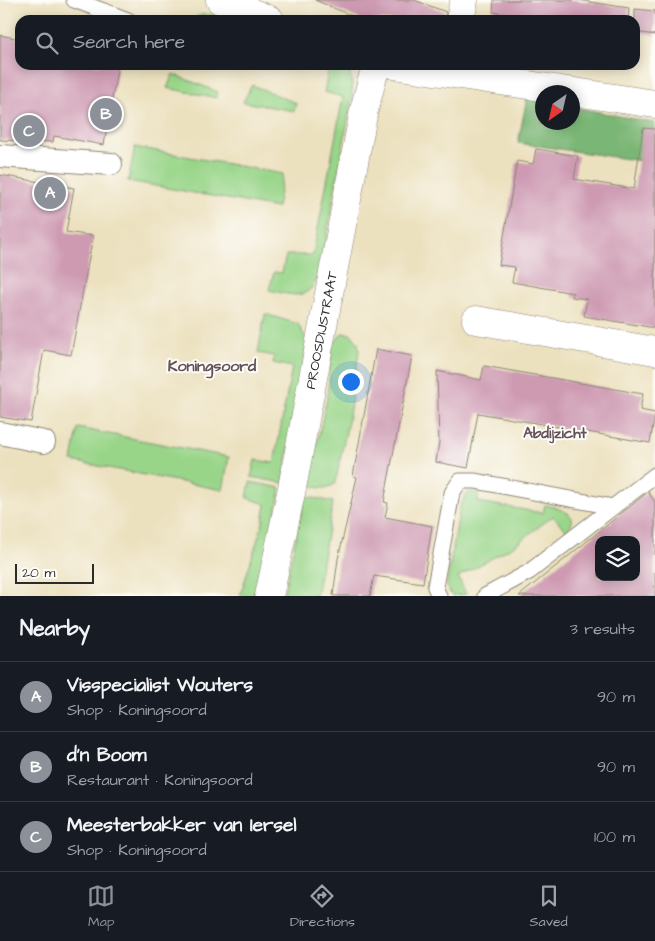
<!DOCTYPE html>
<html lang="en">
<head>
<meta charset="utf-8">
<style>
	body { margin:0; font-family:"Architects Daughter",sans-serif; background:#242831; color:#f1f3f6 }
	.controls { position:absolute; right:15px; bottom:15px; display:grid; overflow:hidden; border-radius:10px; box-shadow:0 2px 12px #0003 }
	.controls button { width:45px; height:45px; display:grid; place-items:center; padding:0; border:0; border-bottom:1px solid #363941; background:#171b24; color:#f1f3f6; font:25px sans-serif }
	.compass { position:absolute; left:535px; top:85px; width:45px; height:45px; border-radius:50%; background:#171b24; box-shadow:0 2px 12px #0003; rotate:214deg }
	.scale { position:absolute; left:15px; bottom:12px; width:79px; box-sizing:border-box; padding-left:5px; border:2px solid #2b2b2b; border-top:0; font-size:14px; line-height:18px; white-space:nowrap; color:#2b2b2b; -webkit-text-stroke:4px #fdfcf7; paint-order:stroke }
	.you { position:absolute; left:350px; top:381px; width:18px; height:18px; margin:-12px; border:4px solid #fff; border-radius:50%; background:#1a73e8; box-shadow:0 0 0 8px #1a73e833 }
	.badge { display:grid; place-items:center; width:32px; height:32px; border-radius:50%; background:#8c9099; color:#fff; font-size:16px; font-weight:700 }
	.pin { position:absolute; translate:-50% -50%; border:2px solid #fff; box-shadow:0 1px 5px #0006 }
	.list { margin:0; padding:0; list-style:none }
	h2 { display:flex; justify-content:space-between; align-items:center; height:65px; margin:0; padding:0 20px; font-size:21px }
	h2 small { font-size:16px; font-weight:400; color:#9ea1a6 }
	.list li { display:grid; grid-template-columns:32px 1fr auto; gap:15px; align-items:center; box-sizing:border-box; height:70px; padding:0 20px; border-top:1px solid #363941 }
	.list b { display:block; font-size:19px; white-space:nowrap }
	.list p { margin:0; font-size:16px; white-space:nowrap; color:#9ea1a6 }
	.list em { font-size:16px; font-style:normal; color:#9ea1a6 }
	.icon { flex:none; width:28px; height:28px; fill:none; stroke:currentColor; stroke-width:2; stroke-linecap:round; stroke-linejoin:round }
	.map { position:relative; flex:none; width:655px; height:596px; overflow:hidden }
	.search { position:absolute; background:#171b24; box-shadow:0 2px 12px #0003; left:15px; right:15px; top:15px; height:55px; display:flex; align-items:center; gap:12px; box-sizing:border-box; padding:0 18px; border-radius:15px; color:#9ea1a6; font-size:19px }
	.sheet { height:275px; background:#171b24 }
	nav { display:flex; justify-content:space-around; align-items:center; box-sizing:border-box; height:70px; border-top:1px solid #363941; background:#171b24; font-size:14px; color:#9ea1a6 }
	nav a { display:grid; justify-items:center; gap:2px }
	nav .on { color:#8c9099 }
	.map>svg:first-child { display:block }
	.green { fill:#99d589; stroke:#62805a }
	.forest { fill:#7ab675; stroke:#527050 }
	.building { fill:#cd9ab2; fill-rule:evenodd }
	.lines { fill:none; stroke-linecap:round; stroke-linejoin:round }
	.service-casing { stroke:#8c8675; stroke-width:17 }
	.pedestrian-casing { stroke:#8c8675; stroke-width:24 }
	.minor-casing { stroke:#8c8675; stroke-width:29 }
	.service { stroke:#fff; stroke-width:15 }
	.pedestrian { stroke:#fff; stroke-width:22 }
	.minor { stroke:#fff; stroke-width:28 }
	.labels { text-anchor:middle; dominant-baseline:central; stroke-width:4; stroke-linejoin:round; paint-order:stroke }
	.street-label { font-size:14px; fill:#2b2b2b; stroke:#fdfcf7 }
	.neighbourhood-label { font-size:15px; font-weight:bold; fill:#64525a; stroke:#fdfcf7 }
	.quarter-label { font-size:16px; font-weight:bold; fill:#64525a; stroke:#fdfcf7 }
</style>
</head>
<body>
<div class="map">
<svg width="655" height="596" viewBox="0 0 655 596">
	<rect width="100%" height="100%" fill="#fdfcf7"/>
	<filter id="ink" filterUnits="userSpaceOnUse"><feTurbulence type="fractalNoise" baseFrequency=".02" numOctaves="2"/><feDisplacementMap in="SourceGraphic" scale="10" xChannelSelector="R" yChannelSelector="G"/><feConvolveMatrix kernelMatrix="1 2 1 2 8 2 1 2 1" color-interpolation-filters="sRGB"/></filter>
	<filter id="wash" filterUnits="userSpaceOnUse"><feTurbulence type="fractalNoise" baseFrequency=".0096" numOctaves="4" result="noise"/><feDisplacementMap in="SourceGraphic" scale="20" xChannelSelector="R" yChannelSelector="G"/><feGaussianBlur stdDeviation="1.12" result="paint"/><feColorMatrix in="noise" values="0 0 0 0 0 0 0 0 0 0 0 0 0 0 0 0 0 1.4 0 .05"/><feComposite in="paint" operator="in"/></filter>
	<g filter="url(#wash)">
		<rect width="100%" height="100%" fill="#ece1bf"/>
		<!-- green -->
		<g class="green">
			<path d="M218 14 234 20H189L201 15Z"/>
			<path d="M321 65C349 65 353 67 352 98L321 267C311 301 299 297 269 290L274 272 282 273 286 255H313L343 97 324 92 329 68Z"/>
			<path d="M173 74 218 92 217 98 167 88Z"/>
			<path d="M252 85 296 103 294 111 243 102Z"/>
			<path d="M135 147 283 174 277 208 128 181Z"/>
			<path d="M265 314 298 324 307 340 283 483 251 477 255 460 274 463 292 367 273 363 274 356 258 353Z"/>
			<path d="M342 333 351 334 358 343 359 351 348 422 335 484C324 490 318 489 308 483L327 398 332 346Z"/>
			<path d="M78 428 229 457 223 490 72 461Z"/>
			<path d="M250 482 281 488 268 548 253 596H240L263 522 266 504 247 498Z"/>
			<path d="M472 492 478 493V502L543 513 545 505C556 507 585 515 566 530L553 516 512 547 458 577 466 594 453 596 448 590 447 583 460 507 466 494Z"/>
			<path d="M305 496 333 502 316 596H283Z"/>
		</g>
		<!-- forest -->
		<path class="forest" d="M527 98 542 101V122H572L573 107 655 123V163L518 143Z"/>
		<g id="blocks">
			<!-- building -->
			<g class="building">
				<path d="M315 0H414L446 12 445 20H362Z"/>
				<path d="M494 0H577L629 8 628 20H545L493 12Z"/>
				<path d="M635 9 655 11V35L635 32Z"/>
				<path d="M0 35 20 39V65H118L104 145 54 136 53 142 0 140Z"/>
				<path d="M643 128 655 129V328L584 316 587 299 572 297 573 293 512 282 515 267 499 265 517 161 533 164 536 149 578 156 574 179 634 189Z"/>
				<path d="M0 175 74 188 66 232 93 236 71 355 44 350 31 422 0 417Z"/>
				<path d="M376 349 412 356 384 502 388 503 385 517 432 526 423 583 374 576 370 596H333L338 559 357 477 353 476Z"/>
				<path d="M484 366 643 394 640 410 655 413 650 443 478 413 468 468 436 462 439 442 437 371 481 380Z"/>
				<path d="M648 492 655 502V596H519ZM599 540H636V577H599Z"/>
			</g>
		</g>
	</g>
	<g filter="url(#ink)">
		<use href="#blocks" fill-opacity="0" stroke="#8c8675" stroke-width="1"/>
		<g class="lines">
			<!-- service casing -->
			<g class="service-casing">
				<g id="service">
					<path d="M74 0 128 20"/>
					<path d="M613 507 655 475"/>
					<path d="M439 596 435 587 452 493 460 481H475L613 507 529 572 485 596"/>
				</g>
			</g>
			<!-- pedestrian casing -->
			<g class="pedestrian-casing">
				<g id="pedestrian">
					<path d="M0 156 111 164"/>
					<path d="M0 433 44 442"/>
				</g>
			</g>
			<!-- minor casing -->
			<g class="minor-casing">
				<g id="minor">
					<path d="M220 0 270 20"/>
					<path d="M460 20 464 0"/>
					<path d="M394 65 655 104"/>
					<path d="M476 320 655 351"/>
					<path id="s1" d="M269 596 292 488 364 110 376 65"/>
				</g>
			</g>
			<!-- service -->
			<use href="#service" class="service"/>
			<!-- pedestrian -->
			<use href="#pedestrian" class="pedestrian"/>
			<!-- minor -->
			<use href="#minor" class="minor"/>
		</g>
	</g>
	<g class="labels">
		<!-- street labels -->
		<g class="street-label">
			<text stroke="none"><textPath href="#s1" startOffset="271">PROOSDIJSTRAAT</textPath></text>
		</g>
		<!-- neighbourhood labels -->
		<g class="neighbourhood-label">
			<text x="555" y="433">Abdijzicht</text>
		</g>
		<!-- quarter labels -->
		<g class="quarter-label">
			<text x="212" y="366">Koningsoord</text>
		</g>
	</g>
</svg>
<div class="controls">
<button><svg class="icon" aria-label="layers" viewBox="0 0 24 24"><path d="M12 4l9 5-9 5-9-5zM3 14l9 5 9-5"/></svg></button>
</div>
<svg class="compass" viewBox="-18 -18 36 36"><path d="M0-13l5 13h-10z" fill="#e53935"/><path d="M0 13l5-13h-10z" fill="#9ea1a6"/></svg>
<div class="scale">20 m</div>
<div class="you"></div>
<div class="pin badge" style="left:50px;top:193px">A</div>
<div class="pin badge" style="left:106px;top:114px">B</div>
<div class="pin badge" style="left:29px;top:131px">C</div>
<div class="search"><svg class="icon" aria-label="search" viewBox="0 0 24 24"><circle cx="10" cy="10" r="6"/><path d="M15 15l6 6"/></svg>Search here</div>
</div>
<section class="sheet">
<h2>Nearby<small>3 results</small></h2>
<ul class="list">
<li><span class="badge">A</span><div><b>Visspecialist Wouters</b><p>Shop · Koningsoord</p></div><em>90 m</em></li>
<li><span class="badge">B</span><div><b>d'n Boom</b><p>Restaurant · Koningsoord</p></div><em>90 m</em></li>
<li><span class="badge">C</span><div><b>Meesterbakker van Iersel</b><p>Shop · Koningsoord</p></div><em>100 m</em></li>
</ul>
</section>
<nav>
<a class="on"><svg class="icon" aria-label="map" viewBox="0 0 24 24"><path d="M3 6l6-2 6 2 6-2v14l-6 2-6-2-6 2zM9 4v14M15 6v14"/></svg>Map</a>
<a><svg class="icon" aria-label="directions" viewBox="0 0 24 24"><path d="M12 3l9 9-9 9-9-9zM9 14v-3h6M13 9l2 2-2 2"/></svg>Directions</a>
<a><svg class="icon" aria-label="saved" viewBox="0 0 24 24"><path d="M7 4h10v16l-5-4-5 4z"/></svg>Saved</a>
</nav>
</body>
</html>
